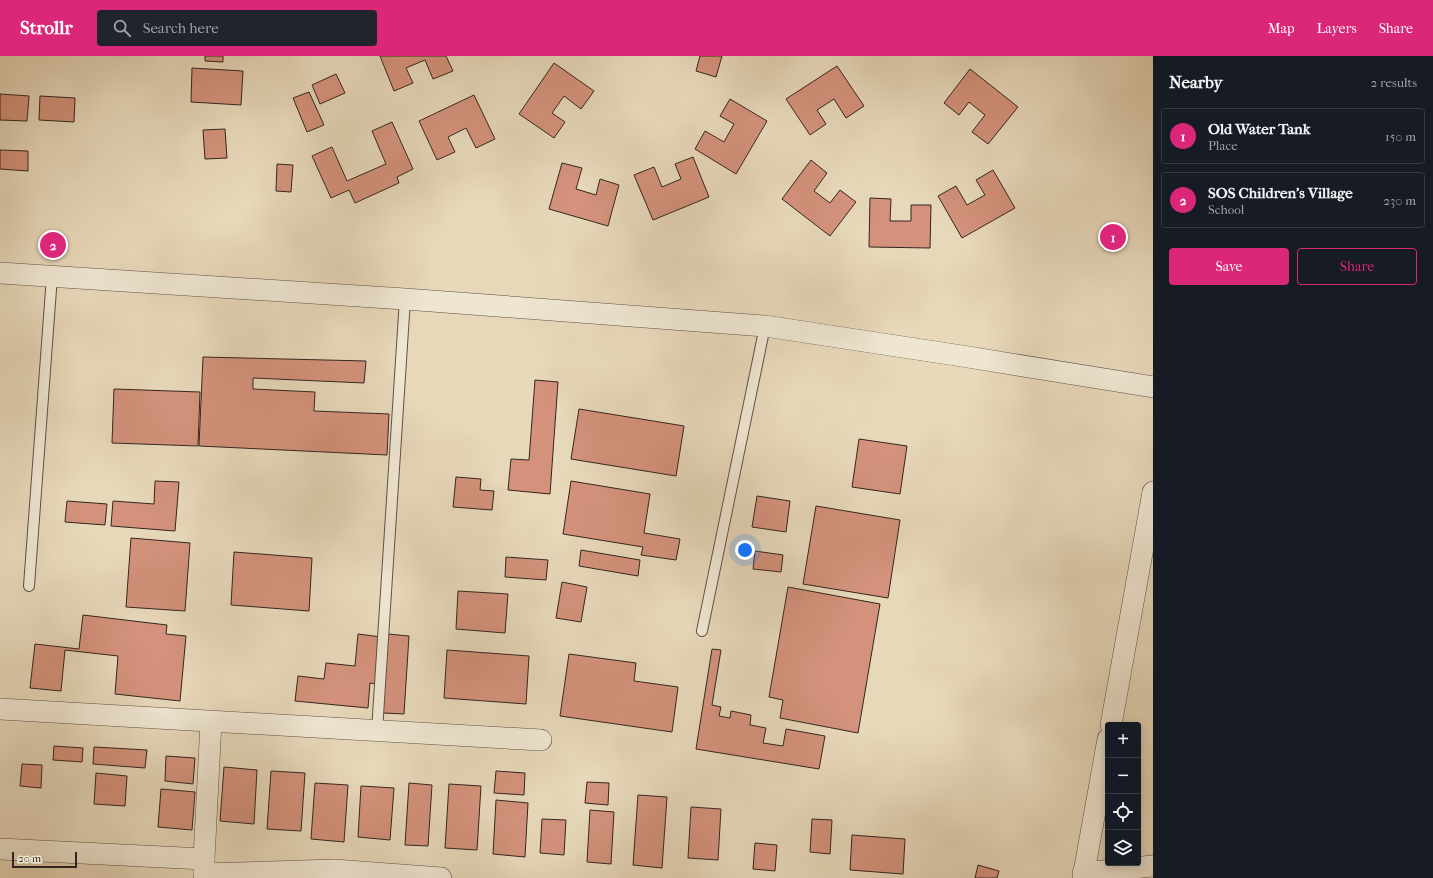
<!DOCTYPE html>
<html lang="en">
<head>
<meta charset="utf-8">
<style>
	body { margin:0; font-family:"IM FELL French Canon",serif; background:#20242c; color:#f1f3f6 }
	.controls { position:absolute; right:12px; bottom:12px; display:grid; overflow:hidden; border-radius:4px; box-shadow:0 2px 10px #0003 }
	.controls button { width:36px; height:36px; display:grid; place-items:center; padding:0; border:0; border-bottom:1px solid #363941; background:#171b24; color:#f1f3f6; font:20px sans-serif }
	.scale { position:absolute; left:12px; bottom:10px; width:65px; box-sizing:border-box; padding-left:4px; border:2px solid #32261f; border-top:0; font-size:11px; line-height:14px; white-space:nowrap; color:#32261f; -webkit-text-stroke:3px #efe6d2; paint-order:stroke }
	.you { position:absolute; left:745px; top:494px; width:14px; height:14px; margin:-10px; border:3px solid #fff; border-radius:50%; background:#1a73e8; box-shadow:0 0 0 6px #1a73e833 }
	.badge { display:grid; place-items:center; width:26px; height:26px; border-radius:50%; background:#db2777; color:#fff; font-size:13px; font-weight:700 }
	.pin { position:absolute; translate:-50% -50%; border:2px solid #fff; box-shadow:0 1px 4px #0006 }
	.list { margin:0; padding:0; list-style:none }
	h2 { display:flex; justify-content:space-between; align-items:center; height:52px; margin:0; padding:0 16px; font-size:17px }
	h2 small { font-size:13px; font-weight:400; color:#9ea1a6 }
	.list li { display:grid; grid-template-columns:26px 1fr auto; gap:12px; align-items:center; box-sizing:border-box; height:56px; margin:0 8px 8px; padding:0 8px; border:1px solid #363941; border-radius:4px }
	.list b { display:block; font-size:15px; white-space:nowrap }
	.list p { margin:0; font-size:13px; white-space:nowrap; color:#9ea1a6 }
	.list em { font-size:13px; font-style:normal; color:#9ea1a6 }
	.actions { display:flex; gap:8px; padding:12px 16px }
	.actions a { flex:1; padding:9px 0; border:1px solid #db2777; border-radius:4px; text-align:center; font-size:14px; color:#db2777 }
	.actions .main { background:#db2777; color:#fff }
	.icon { flex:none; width:22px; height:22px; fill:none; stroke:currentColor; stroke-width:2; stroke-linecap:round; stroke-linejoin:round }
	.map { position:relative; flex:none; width:1153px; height:822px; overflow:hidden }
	header { display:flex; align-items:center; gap:24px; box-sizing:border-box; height:56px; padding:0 20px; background:#db2777; color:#fff }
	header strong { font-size:19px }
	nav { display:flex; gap:22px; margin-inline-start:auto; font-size:14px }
	.search { width:280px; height:36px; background:#20242c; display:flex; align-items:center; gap:10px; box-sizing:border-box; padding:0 14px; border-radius:4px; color:#9ea1a6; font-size:15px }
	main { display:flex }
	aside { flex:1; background:#171b24 }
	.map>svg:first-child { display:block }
	.building { fill:#d4927c; stroke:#32261f }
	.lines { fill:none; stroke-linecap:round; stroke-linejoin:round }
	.service-casing { stroke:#5f5246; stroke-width:12 }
	.minor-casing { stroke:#5f5246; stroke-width:22 }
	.service { stroke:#efe6d2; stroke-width:10 }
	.minor { stroke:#efe6d2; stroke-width:21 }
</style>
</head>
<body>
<header>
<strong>Strollr</strong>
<div class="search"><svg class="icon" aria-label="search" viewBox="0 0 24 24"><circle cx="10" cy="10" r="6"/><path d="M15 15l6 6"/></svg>Search here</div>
<nav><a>Map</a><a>Layers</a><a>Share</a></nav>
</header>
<main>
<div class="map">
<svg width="1153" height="822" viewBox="0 0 1153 822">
	<rect width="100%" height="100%" fill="#e7d8ba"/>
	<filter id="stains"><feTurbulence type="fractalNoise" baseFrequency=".005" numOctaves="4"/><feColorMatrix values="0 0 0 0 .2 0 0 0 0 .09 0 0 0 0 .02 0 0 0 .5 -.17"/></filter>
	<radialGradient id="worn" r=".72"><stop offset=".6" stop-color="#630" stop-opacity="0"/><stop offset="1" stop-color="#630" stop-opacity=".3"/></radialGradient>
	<!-- building -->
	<g class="building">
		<path d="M205 0H223V6L205 5Z"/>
		<path d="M380 0H446L453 15 433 23 425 4 406 12 413 27 394 35Z"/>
		<path d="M700 0H722L716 21 696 15Z"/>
		<path d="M554 7 594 35 581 53 564 40 552 57 565 66 554 82 519 58Z"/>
		<path d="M837 10 864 50 846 62 834 43 817 54 826 68 810 79 786 43Z"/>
		<path d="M192 12 243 15 241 49 191 46Z"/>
		<path d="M970 13 1018 51 988 88 972 76 985 59 969 46 959 59 944 47Z"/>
		<path d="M336 18 345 37 320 48 312 29Z"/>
		<path d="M309 36 324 69 307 76 293 42Z"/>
		<path d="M0 38 29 40 27 65 0 64Z"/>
		<path d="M474 39 495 83 476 92 466 72 448 81 455 96 437 104 419 65Z"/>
		<path d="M40 40 75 42 74 66 39 64Z"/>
		<path d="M730 43 767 65 736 118 695 93 705 75 724 86 734 68 720 60Z"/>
		<path d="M392 66 413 113 397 121 399 127 355 147 349 134 331 142 312 100 332 91 347 125 386 108 372 75Z"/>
		<path d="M225 73 227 102 205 103 203 74Z"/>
		<path d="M0 94 28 95V115L0 113Z"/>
		<path d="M693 101 709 141 653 164 634 119 654 111 662 131 681 123 675 108Z"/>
		<path d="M811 104 827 117 814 135 830 147 840 134 856 146 830 180 782 143Z"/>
		<path d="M562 107 582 112 576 133 596 139 600 123 619 129 608 170 549 153Z"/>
		<path d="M277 108 293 109 291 136 276 135Z"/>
		<path d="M993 114 1015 152 962 182 938 140 956 130 967 149 985 139 976 124Z"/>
		<path d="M870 142 891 143 890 165H911V149H931L930 192 869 191Z"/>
		<path d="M203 301 366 305 364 327 253 322V333L315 336 314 355 389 358 387 399 199 390Z"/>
		<path d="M535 324 558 326 550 438 508 434 511 403 529 404Z"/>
		<path d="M114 333 200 336 198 390 112 387Z"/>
		<path d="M579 353 684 370 676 420 571 403Z"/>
		<path d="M859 383 907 390 900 438 852 431Z"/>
		<path d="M456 421 481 423 480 434 494 435 492 454 453 451Z"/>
		<path d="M155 425 179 426 175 475 111 470 113 445 154 448Z"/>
		<path d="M571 425 650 438 644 477 680 483 676 504 641 499 643 491 563 478Z"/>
		<path d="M757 440 790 445 786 476 752 471Z"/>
		<path d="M67 445 107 448 105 469 65 466Z"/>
		<path d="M816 450 900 464 888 542 803 528Z"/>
		<path d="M131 482 190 487 185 555 126 551Z"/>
		<path d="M581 494 640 504 638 520 579 510Z"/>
		<path d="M755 495 783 499 781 516 753 513Z"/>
		<path d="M234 496 312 502 309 555 231 549Z"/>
		<path d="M506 501 548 504 546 524 505 521Z"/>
		<path d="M562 526 587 531 581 566 556 562Z"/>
		<path d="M788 531 880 548 858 677 780 662 783 644 769 641Z"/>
		<path d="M458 535 508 538 505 577 456 573Z"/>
		<path d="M83 559 167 569 166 578 186 580 180 645 115 638 118 600 65 594 61 635 30 632 35 588 79 593Z"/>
		<path d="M358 578 381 581 377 628 370 627 368 652 295 645 298 620 324 623 326 607 355 610Z"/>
		<path d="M388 578 409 580 404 658 383 657Z"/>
		<path d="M712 593 721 594 712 649 721 651 719 660 730 662 731 655 751 659 750 669 766 672 763 687 783 690 786 673 825 680 819 713 696 693Z"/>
		<path d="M447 594 529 600 526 648 444 642Z"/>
		<path d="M569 598 636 607 634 625 678 631 672 676 560 660Z"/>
		<path d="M54 690 83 692 82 706 53 704Z"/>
		<path d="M94 691 147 694 145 712 93 708Z"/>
		<path d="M166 700 195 702 193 728 165 725Z"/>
		<path d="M22 708 42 709 41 732 20 730Z"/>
		<path d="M224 711 257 714 254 768 220 765Z"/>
		<path d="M271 715 305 717 301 775 267 773Z"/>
		<path d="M496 715 525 717 524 739 494 737Z"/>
		<path d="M96 717 127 720 125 750 94 748Z"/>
		<path d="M587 726 609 727 608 749 585 747Z"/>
		<path d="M315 727 348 729 344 786 311 783Z"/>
		<path d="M409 727 432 729 428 790 405 789Z"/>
		<path d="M449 728 481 730 477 794 445 792Z"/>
		<path d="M361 730 394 732 390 784 358 781Z"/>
		<path d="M161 733 195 736 192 774 158 771Z"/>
		<path d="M638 739 667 741 662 812 633 809Z"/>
		<path d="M496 744 528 747 525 801 493 798Z"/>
		<path d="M691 751 721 753 718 804 688 802Z"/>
		<path d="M590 754 614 756 611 808 587 806Z"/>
		<path d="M542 763 566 764 564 799 540 797Z"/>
		<path d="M812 763 832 764 830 798 810 796Z"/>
		<path d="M852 779 905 783 903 818 850 814Z"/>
		<path d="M755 787 777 789 775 815 753 813Z"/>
		<path d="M978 809 999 815 997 822H975Z"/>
	</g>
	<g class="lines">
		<!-- service casing -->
		<g class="service-casing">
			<g id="service">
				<path d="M29 530 52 220"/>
				<path d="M702 575 765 270"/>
				<path d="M377 675 405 243"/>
			</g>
		</g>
		<!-- minor casing -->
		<g class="minor-casing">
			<g id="minor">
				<path d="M0 217 405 243 765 270 962 300 1153 331"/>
				<path d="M0 653 541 684"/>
				<path d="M1111 669 1153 436"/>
				<path d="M0 793 204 803"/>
				<path d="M204 817V803L211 666"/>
				<path d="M1083 817 1153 810"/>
				<path d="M204 818 334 814 441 822"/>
				<path d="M1083 822 1108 683"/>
			</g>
		</g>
		<!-- service -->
		<use href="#service" class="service"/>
		<!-- minor -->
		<use href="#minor" class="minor"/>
	</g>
	<rect width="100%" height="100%" filter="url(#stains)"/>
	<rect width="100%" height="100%" fill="url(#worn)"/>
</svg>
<div class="controls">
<button>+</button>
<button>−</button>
<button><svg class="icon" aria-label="locate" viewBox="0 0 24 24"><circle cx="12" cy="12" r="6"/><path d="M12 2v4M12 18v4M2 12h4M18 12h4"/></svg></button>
<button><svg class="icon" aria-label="layers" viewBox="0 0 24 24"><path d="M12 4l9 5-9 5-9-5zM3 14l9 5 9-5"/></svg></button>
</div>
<div class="scale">20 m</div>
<div class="you"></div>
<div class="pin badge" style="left:1113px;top:181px">1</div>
<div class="pin badge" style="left:53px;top:189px">2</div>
</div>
<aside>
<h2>Nearby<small>2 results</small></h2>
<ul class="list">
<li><span class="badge">1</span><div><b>Old Water Tank</b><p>Place</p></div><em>150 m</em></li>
<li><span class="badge">2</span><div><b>SOS Children's Village</b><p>School</p></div><em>230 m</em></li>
</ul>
<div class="actions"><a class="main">Save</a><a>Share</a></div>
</aside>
</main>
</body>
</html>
